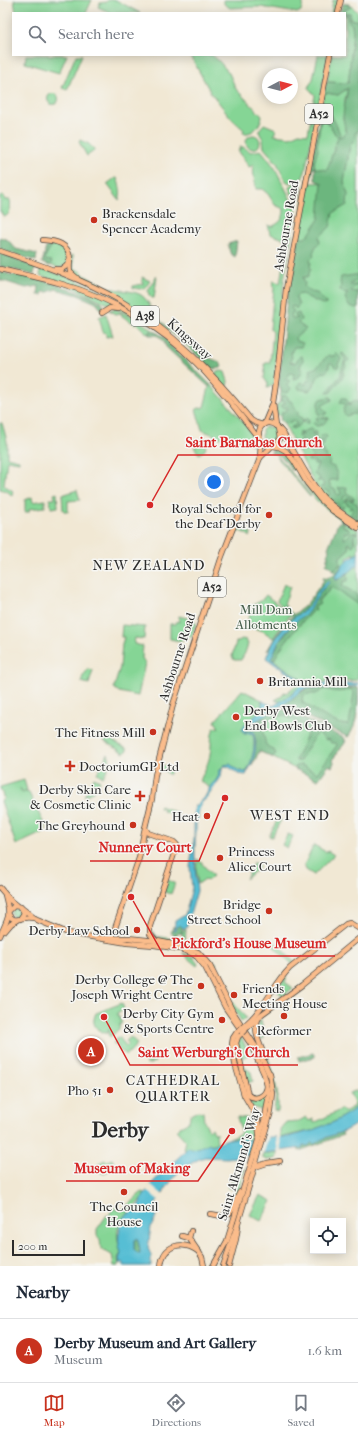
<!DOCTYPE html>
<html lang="en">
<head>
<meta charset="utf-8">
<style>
	body { margin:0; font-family:"IM FELL French Canon",serif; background:#f2f2f3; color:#1f2937 }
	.controls { position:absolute; right:12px; bottom:12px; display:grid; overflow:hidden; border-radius:0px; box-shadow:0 2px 10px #0003 }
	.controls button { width:36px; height:36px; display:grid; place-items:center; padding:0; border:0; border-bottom:1px solid #e0e1e3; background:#fff; color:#1f2937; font:20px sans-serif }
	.compass { position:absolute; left:262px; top:68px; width:36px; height:36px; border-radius:50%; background:#fff; box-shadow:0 2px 10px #0003; rotate:83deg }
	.scale { position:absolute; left:12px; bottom:10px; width:73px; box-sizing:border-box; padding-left:4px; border:2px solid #2b2b2b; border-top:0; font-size:11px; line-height:14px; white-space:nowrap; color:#2b2b2b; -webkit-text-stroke:3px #f6f6f2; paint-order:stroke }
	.you { position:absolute; left:214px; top:482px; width:14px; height:14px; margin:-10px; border:3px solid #fff; border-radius:50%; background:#1a73e8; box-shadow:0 0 0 6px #1a73e833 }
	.badge { display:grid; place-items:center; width:26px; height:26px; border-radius:50%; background:#c8321e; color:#fff; font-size:13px; font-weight:700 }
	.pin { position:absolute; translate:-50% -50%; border:2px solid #fff; box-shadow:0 1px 4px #0006 }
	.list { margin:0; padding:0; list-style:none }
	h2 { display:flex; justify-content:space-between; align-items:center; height:52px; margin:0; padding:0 16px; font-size:17px }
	h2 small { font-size:13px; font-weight:400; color:#747a83 }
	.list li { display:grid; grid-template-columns:26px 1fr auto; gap:12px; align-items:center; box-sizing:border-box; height:64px; padding:0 16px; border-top:1px solid #e0e1e3 }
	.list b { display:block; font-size:15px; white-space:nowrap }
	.list p { margin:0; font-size:13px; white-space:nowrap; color:#747a83 }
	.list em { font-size:13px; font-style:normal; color:#747a83 }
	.icon { flex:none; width:22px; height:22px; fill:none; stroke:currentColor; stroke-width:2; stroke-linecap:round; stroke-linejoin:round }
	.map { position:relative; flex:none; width:358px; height:1266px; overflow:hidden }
	.search { position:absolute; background:#fff; box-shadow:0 2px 10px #0003; left:12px; right:12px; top:12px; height:44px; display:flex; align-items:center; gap:10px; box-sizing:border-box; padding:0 14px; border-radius:0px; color:#747a83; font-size:15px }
	.sheet { height:116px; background:#fff }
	nav { display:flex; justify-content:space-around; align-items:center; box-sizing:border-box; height:56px; border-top:1px solid #e0e1e3; background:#fff; font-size:11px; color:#747a83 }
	nav a { display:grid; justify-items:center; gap:2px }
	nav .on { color:#c8321e }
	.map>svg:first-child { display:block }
	.green { fill:#85d595; stroke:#588060 }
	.forest { fill:#6cb67e; stroke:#4c7054; fill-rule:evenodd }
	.water { fill:#57bed4; stroke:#417480; fill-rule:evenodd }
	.pier { fill:#f1e8d4 }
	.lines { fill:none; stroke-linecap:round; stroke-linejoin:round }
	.stream { stroke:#57bed4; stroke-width:1 }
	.primary-casing { stroke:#494744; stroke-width:6 }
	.trunk-casing { stroke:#494744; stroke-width:6 }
	.primary { stroke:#fabc8b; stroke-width:4.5 }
	.trunk { stroke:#fabc8b; stroke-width:4.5 }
	.primary-bridge-casing { stroke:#494744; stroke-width:6; stroke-linecap:butt }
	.primary-bridge { stroke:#fabc8b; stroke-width:4.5 }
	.poi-dot { fill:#c8321e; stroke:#f6f6f2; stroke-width:1.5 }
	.labels { text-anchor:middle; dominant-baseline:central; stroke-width:3; stroke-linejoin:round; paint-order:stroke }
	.shield { fill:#f6f6f2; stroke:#686867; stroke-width:1 }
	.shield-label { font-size:12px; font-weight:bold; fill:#2b2b2b }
	.poi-label { font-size:13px; fill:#2b2b2b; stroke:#f6f6f2; text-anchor:end }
	.street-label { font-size:13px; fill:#2b2b2b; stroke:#f6f6f2 }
	.park-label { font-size:13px; fill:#465e4b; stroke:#f6f6f2 }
	.neighbourhood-label { font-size:14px; letter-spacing:1px; fill:#2b2b2b; stroke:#f6f6f2 }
	.town-label { font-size:21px; font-weight:bold; fill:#2b2b2b; stroke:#f6f6f2 }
	.leader { fill:none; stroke:#d62828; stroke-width:1.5 }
	.callout-dot { fill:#d62828; stroke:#f6f6f2; stroke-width:1.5 }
	.callout-label { font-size:14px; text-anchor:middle; font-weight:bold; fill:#d62828; stroke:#f6f6f2; stroke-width:3; stroke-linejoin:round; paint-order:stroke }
</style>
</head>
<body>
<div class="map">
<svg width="358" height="1266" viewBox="0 0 358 1266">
	<rect width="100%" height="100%" fill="#f6f6f2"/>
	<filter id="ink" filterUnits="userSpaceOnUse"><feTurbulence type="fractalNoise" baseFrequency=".025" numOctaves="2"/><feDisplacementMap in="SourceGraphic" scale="8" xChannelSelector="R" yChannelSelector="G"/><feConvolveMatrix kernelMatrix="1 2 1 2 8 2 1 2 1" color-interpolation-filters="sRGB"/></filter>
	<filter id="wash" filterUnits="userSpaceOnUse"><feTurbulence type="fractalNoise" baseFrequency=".012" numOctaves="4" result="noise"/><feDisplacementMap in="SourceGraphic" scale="16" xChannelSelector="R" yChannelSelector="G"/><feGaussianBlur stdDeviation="0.9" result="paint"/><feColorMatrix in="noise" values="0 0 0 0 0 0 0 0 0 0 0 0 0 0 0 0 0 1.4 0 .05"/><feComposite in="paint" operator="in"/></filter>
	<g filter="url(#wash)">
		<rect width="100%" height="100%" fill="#f1e8d4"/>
		<!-- green -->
		<g class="green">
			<path d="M14 0H92L86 13H16Z"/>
			<path d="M108 0H116L140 13H111L98 7 100 3 106 2Z"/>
			<path d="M224 0H304L301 11 297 13 260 7 230 8 224 4Z"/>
			<path d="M333 0H338L336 13H331Z"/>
			<path d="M346 4H349L358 12V21L350 19V13H345V10L349 8 348 4Z"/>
			<path d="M345 15H347L352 25 353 31 349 77 348 83 327 82 332 55H345Z"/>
			<path d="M26 55H67L59 73 25 63Z"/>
			<path d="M76 55H82L67 90 62 88Z"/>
			<path d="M190 55H212L219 61 229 73 236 89 262 116C261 125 253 135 243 133L244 130 232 119 211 93Z"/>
			<path d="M318 55H328L305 172 302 179 289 183 285 180 277 163 264 148 263 139 260 134 259 130 264 124 276 129 274 135 290 137 299 133 308 134 315 95 308 88 313 79Z"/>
			<path d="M348 88 345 99 343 119 345 125V131L346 132 343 136 338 137 327 171 315 168C313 159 317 156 317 149 318 139 319 130 321 120L326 118 328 125H330L335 134 337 128 330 115 324 114 321 110 323 97 326 93 338 95Z"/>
			<circle cx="53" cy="99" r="5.5"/>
			<path d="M358 131V522L334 505 322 493 314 483 280 416 276 413 277 404H279L281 392 279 384 288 289 305 195 311 183 344 182 350 145 355 139 354 133Z"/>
			<circle cx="253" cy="142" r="7"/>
			<path d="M80 140 89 144 94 149V151L87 156 79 142Z"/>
			<path d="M240 147H243L251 152 261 150 266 156 275 168 296 210 284 281 274 385 267 388 268 384 264 378 265 373 264 364H266L267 362H270L273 332 270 329 274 288 273 281 280 283 287 240 270 234 268 224 271 227C280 223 284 219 284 209L275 205 268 194 262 189H256C255 182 252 170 254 165L249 167 238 150 241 149Z"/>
			<path d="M115 178H117C120 186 122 193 119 200L107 184Z"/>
			<path d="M297 182 302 185 300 198 297 199 294 198 289 188 290 186Z"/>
			<path d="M3 195 5 200H10C11 206 11 215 4 217L0 211V196Z"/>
			<path d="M52 243C64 245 70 253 67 265L59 268 42 263 46 248Z"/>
			<path d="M71 255H73L74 268C78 269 82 273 86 276 93 280 101 284 108 287 118 291 133 290 141 295 150 301 151 311 157 318L156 319 101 288 73 274 72 272Z"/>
			<path d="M41 269C79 278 121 300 151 324L61 282 40 276Z"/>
			<path d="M156 276 157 277 154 298H152L149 295 148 291Z"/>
			<path d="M142 277 150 281C145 289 142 290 133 288V286L143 284Z"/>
			<path d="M115 309 138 320 135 324 122 316 121 313 116 314 109 310Z"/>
			<path d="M106 314 113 336 106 337V333L103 332 99 317Z"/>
			<path d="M139 321 158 333 150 331 148 334 137 324Z"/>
			<path d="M222 371 225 372 228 381 227 386H225L215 375 216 372Z"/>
			<path d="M210 384 246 425 258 447 229 435 226 440 202 430 196 409 204 407Z"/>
			<path d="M0 423H2L7 441V457L19 460V462L7 460 4 485 13 491 12 496 8 492 0 489Z"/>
			<path d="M265 427H272L277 432V439L274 443H269L262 437V430Z"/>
			<path d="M201 443 204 444 206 447 205 450 199 454 194 447 199 444 200 445H201Z"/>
			<path d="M277 457H278L282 461 311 496 310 497Z"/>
			<path d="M298 474C310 492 327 506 344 521L343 522 358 530V553L354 556V553L346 559 347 560 343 565V564L336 573 332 570H336L335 567 337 568 340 565 339 557 349 549 348 544 350 543H355L354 536 351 535 345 540 343 539 345 532 348 533 351 531 347 527 343 526V522L317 501 297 475Z"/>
			<path d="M77 490 80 500 68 501V512L64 511 63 510 62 495Z"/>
			<path d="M57 493 58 507 51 508 50 499H55L54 494Z"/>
			<path d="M32 497 33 502 45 500V507L29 509V512H25V500Z"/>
			<path d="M237 524 242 529 251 533 250 537 248 535 240 531 236 533V535L233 534Z"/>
			<path d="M358 565V680L306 683 274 660 281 646 313 610 332 581 346 576 349 570Z"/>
			<path d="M284 584 290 587 284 605 286 606V607H283L277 601Z"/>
			<path d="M266 595 288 613 291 612 293 614 289 616 273 638 263 631 246 626 253 605 261 601Z"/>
			<path d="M179 616 191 619 196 623 192 637H186L180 641 170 639V624H176L177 621 179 622Z"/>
			<path d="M122 625 145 627 144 639 135 638 134 644 143 646 142 658 145 663 138 696 119 692 114 688 120 667 122 644 124 637H121Z"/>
			<path d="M242 639 246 640 248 644 245 653 241 660H234L232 656 236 642Z"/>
			<path d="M88 669 93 670 89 684 81 682 83 676Z"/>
			<path d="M300 682 302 683 301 686 281 702 275 700 282 696 284 692 286 693Z"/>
			<path d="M358 688C358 704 358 725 348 737L283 705 306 689Z"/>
			<path d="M242 690 262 700V710L243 728 245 734 252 733C257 742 252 765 246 772L237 770 231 765H224L221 769 217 779 210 788 200 781C203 773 209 763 210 754 212 745 210 737 214 728L218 727 219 728 215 721Z"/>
			<path d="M280 708 344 738 346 741 332 760 334 762 332 767 329 765 318 780 259 751 253 731H251L249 726Z"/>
			<path d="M106 737 127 749V751L124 753 104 741Z"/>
			<path d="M108 754C112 763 107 769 103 777L97 773Z"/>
			<path d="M161 765 167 766 172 769 169 775 165 771 160 769Z"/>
			<path d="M94 778 100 781 93 792 84 796Z"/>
			<path d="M24 780 27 790 22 792 20 788 22 793 28 791 46 828 44 832 16 845 1 801 4 799 0 787Z"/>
			<path d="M160 806 178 813 177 816 163 811V809L159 808Z"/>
			<path d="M279 817 281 820 272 837 269 836Z"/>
			<path d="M288 834 293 836 287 848 282 845Z"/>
			<path d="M314 845 326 852 328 851 334 855 314 875 306 870 304 865Z"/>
			<path d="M198 859 213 876 207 881 205 879 198 884 196 868Z"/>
			<path d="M254 862 260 867 246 879Z"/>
			<path d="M168 880 175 883 171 894 164 892Z"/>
			<circle cx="16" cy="913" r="4.5"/>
			<path d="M184 929H186L185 943C174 941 158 943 153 931L157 936 183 941 182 931H184Z"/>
			<path d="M275 942 294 962 292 964 272 945Z"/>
			<path d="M183 953 193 957 198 964 197 966 185 956 186 955 183 954Z"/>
			<path d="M207 958 218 964 214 967 231 1002 232 1001 246 1018 242 1022 231 1005Z"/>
			<path d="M285 977 287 978 285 982 293 988 283 996 276 990Z"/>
			<path d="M122 1003 124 1009 117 1013 122 1023 120 1024 119 1029 110 1037 108 1035 109 1029 106 1034 104 1032 102 1034C95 1026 91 1024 96 1013Z"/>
			<path d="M260 1019 261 1020 264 1039 260 1038 257 1027Z"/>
			<path d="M241 1036 245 1045 248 1055 242 1058 240 1057 237 1044Z"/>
			<path d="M119 1037 126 1046 129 1044 126 1041 131 1037 137 1044 127 1055 118 1049 119 1047 113 1043Z"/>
			<path d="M152 1053 155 1059 154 1060 155 1062 147 1065 143 1058Z"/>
			<path d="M265 1053C273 1062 280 1100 278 1112L274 1111 276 1096 273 1079Z"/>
			<path d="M244 1067 251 1072 253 1081 247 1083Z"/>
			<path d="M358 1090V1107L334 1122 315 1129 314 1131C304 1131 291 1136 280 1137V1129L286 1122 299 1121 306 1117 309 1121 313 1119 314 1123 342 1109 344 1112 355 1106 351 1095H350L349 1093Z"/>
			<path d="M267 1093 264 1111 252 1107 250 1104 253 1099H261Z"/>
			<path d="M198 1111 203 1112 204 1121 209 1130 212 1128 214 1133H216L217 1143 195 1149 187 1148 185 1150 184 1149 186 1141 177 1131 180 1127C186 1124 190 1123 190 1115Z"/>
			<path d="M237 1117 255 1119 256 1131 254 1138 248 1140 228 1139 240 1134 241 1131Z"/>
			<path d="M277 1152V1157L274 1159 266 1160 263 1158V1154Z"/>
			<path d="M112 1159 116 1167C110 1169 106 1175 99 1172L98 1167 99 1163 105 1160 107 1161Z"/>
			<path d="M243 1169H245L243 1174 241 1175C243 1181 236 1203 232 1209 230 1211 226 1213 224 1214L213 1213 214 1212C218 1213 225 1213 228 1209L236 1190 227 1187C232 1181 237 1173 243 1169Z"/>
			<path d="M142 1192 145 1193C130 1218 109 1217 121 1253L118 1258 119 1266H114L112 1255 101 1249 100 1239 97 1236V1229L107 1215 109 1216 113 1207 116 1209 122 1210Z"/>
			<path d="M260 1195 272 1201 261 1221 250 1215Z"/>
		</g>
		<!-- forest -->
		<g class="forest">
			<path d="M344 3 351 7 345 10V13H350V19L358 21V131L355 133V139L350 145 344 182 348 194 347 205 333 213 330 227 319 237 320 243 316 246 313 253 314 256 310 259 311 263 310 267 311 268 308 277H303L305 284 304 286 311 292 317 293 327 303 325 305 315 301 302 294 297 295 296 298 299 305 296 309 294 306 291 307 294 312 291 314 292 318 297 319 298 318 295 316V314L299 313 301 320 298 323 306 329 295 338 296 341 303 343 301 347H294L291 353 292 357 290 362 295 363 299 357 302 356 303 360 300 367 303 371 298 378 293 379 294 374 290 373 285 379 290 381 286 385 291 388 288 393 282 392 279 384 288 289 293 251 299 249 298 245 300 238H305L310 233 319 219 322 183 315 180V168H313L310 180 311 183 305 196 321 110C325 114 326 113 330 115 334 118 338 129 340 134L339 137 343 136 346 132 345 131C345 125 344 124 343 118 343 108 347 97 348 88L338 95 326 93 323 97 326 82 348 83 349 77 353 31 352 25 348 21 347 15H345V13H341C340 9 342 6 344 3ZM324 118H326L328 125H330L335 134 338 137 327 170 315 168 314 162 318 150 317 145 321 120Z"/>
			<path d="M0 237 8 240 16 249 37 254 36 261 4 251 0 248Z"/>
			<path d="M237 241 235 257 230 253 228 244Z"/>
			<path d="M52 243H55L52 244 45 258V260L51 261 52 262 50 266 42 263 46 248Z"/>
			<path d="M0 253 35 267 34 275 0 266Z"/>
			<path d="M0 271 11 275H20L56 284 91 297 103 304V309H101L96 303 78 295 56 289 48 292H43L42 295H38L39 286 26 288 0 280Z"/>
			<path d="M354 275H358V280L352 283 350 285H357L351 291 358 292V307L356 308 349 306 345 298 348 292 345 294 340 290 341 284 340 283 341 277Z"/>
			<path d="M157 318 204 356 220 362 222 366 221 368 215 369 211 368 185 344 157 321 156 319Z"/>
			<path d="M150 331C157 332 168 337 170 345L210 384 209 387 166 347C163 338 159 334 149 335L148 334Z"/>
			<path d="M336 353 341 358V360L338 364 339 366 337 368 331 363 329 364V369L325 373 323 372 317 378 316 381 309 391 299 389 298 386 299 383 302 382 305 385 307 381 310 379 309 376 311 374 310 370C321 367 321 360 329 355L331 356H334Z"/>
			<path d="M343 353 349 360 345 363 346 366 343 372 344 374 342 378 330 393 327 392 341 375V371L345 359 341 354Z"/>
			<path d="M283 395 288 397V400L291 401 298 412V416L302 418V420L304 421 306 418 309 420 308 423H304L303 421 299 426 292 429 291 427 297 424 292 420 291 422 286 424 281 421 280 419 282 415 281 413 288 409 287 407 284 408 281 406 285 403 284 401H280Z"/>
			<path d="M329 397H331L332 400 323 405 322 407 327 412 325 415 318 414V402L321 399Z"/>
			<path d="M342 398H346L347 401 350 403 355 400 357 402 358 401V407L355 411 358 415 353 414 346 416 343 412 344 411 343 408 347 405H351L340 403Z"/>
			<path d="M317 417 329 418 327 419C325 424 321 426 316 426L313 423 318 421V420L316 419Z"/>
			<path d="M310 429 314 430 312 434 313 435 316 431V435L315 437 318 441H321L320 438 322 435 325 434 327 437 324 440V445L320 448 318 447 315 452H317L323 450 325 451 322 454H326L327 456 326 458 330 460 329 465 334 467 337 474V480H330L329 484 331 485 330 487 336 490V493L339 495 341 494 338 487 341 488 347 487 346 492 354 498V500L351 499 348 497 344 496 343 499 345 501 342 504 344 506 342 509 340 508 338 504H335L326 496 330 494V492L324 490 323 487 320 488 324 485 321 480 317 482 320 478 314 474 317 466 318 464H314V460L312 462 308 461V459H311L313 456 310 454 311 451 309 450 304 451 300 446 299 442 303 433H302L299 437H298L299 433Z"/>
			<path d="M279 450 286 454 295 469 292 470C286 462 282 454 271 453V451Z"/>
			<path d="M346 499 353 501 358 505V522L355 520V515L349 517V515L352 512 353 508 349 509 351 506 346 504Z"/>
			<path d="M342 521 343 526 351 530 348 533 345 532 344 539H345L352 532 357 533 354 536V545L352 546 350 543 348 544 349 549 340 557V564L337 568H335L336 570H334L330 566 326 565 328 561 327 560V557H329L327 555 329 550 328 548 338 523Z"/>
			<path d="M343 564 342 568 335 576 336 580H338L349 570 346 576 348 577V581H344L342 586C353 592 358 591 358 605L337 590 330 587V590C326 594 320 597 318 601L320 604 315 606 316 611 313 610C298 626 284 641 274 660L271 659 279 642 293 624 309 610 322 590 330 582V581L308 607 292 619 286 626 267 651 275 637 283 627 293 615 306 605 324 580 323 577 327 578 336 573Z"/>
			<path d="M358 688C358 704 358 725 348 737L283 705 306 689ZM325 689C334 692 342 693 351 689L354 693 349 724C339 728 312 708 302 702L303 696 307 694H316Z"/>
			<path d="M280 708 307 720 305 724H297L295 720 290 719 285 715 273 717 268 721 262 720V717Z"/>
			<path d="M258 720 259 722 261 721 263 723V725L260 726V729C265 732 264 739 266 745L274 750 276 754 272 757 259 751 255 761H254L252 765 256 742 253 731 245 732V731L249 726Z"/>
			<path d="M311 722 344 738 345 743 332 760 334 762 332 767 329 765 318 780 295 769 296 766 301 765 317 773 337 745 336 743H331L329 739 326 740 318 733 316 734 300 761H296V758C300 749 310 735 307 725Z"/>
			<path d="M180 925 183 928H182V934L179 933 175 936 171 933 173 926 174 932Z"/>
			<path d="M313 1053 315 1057 299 1061 298 1057Z"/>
			<path d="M342 1132 343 1135 299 1151 298 1148C312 1143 327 1137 342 1132Z"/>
			<path d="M137 1238C139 1244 140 1248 140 1254H138L134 1250V1241Z"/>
		</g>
		<!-- water -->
		<g class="water">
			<path d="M358 553V565C351 569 341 579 336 580L335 576 347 560Z"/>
			<path d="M328 581 330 582 322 590 308 612 293 624 283 636 278 643 271 659 302 681 300 682 266 658C271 644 281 630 292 619 297 615 303 612 307 608 315 599 318 588 328 581Z"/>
			<path d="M304 682 311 684 358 683V686L305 688 286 703 251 724 245 729V732L253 731C259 746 254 761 246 775L238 774 229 767 224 766 222 770 221 777 207 798 202 802 199 810 198 819 196 820C197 833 194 845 195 858L196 859 195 866 197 891 186 928H183L180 925 176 928 177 930 174 932 175 921 185 915 192 888 190 867 194 838V811L195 805 197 806 200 801 205 797 211 785 217 779 220 770 224 765 230 764 239 771 247 772C251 761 258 743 252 733L244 734 242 730 244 726 262 710V701L273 706 291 695Z"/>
			<path d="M358 1107V1123C353 1126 349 1129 344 1131 337 1134 318 1139 315 1144L311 1143 308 1146 303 1145 302 1148 227 1158 205 1157 199 1159 183 1168 174 1177 156 1203V1217L151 1227 148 1248 151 1255V1266H125L123 1262 120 1264 119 1259 121 1253C117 1243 118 1230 123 1220L122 1219 138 1206 150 1185 183 1153 187 1148 190 1147 191 1149C197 1149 204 1145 210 1143L211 1145 228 1139 239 1138 248 1140 267 1137H288L310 1131H314L315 1129 334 1122ZM137 1238C139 1244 140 1248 140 1254H138L134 1250V1241Z"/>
		</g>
		<!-- pier -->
		<g class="pier">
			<path d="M269 1135 263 1155 249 1157 255 1136Z"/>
			<path d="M276 1135H280L281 1153 278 1154Z"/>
			<path d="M150 1184 163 1195 160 1201 146 1190Z"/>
		</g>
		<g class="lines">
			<!-- stream -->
			<path class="stream" d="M121 1263 124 1266"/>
		</g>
	</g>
	<g filter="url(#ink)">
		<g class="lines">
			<!-- primary casing -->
			<g class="primary-casing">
				<g id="primary">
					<path d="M260 458 271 447"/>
					<path d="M145 828 148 833 174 842 177 845 150 926V934L156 941"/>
					<path d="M0 888 11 901 16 905"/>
					<path d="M23 909 37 920 68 933 98 938H128L157 941 183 946 198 952 210 966 233 1012 258 1050 270 1076"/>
					<path d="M9 911 14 906 21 907 24 913 20 919"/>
					<path d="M9 915C14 922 17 919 24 918 28 917 31 918 35 918"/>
					<path d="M5 931 11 924 17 920"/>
					<path d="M0 936C9 915 11 918 5 895"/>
					<path d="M98 938 127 943 154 945 180 949 191 953 197 957 205 967 225 1007 250 1043 264 1074 269 1094 265 1118 227 1241 213 1266"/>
					<path d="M111 940 139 858 144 832 152 799 155 775 173 705 221 559 260 458 261 441"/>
					<path d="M260 1016C251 1029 260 1044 265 1057"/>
					<path d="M246 1024C266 1007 273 985 290 968L346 924 350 923 358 928"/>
					<path d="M248 1027 262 1014 302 985 358 939"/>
					<path d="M237 1032 233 1038 232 1044 235 1064 244 1095 258 1119 259 1134"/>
					<path d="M242 1033 238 1037 236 1043 248 1095C256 1101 266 1096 267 1086"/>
					<path d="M255 1167 267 1163 280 1161"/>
					<path d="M210 1214C214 1214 219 1216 223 1216 234 1215 235 1200 240 1192"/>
					<path d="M191 1231 189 1238 202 1257 204 1266"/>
					<path d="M182 1236 189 1238"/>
					<path d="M161 1266C163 1244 183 1240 199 1252"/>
					<path d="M223 1266 238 1223 271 1112 273 1094 270 1074"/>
					<path d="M229 1266 236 1239 238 1227"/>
				</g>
			</g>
			<!-- trunk casing -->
			<g class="trunk-casing">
				<g id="trunk">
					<path d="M338 13 341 0"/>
					<path d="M43 240C56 241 69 243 70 259 70 263 69 267 70 272L77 278"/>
					<path d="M0 251C41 265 83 279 121 301 173 331 213 374 251 420L256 423 263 425"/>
					<path d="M0 269C20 274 42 278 62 284 112 298 160 326 196 363 220 387 239 414 260 440"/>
					<path d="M55 269C62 270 67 268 69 261"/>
					<path d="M102 313 110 308 119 309"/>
					<path d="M264 424 272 405"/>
					<path d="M276 426 273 403 278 368 286 289 330 55"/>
					<path d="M278 428 280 439 275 446H268C250 437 262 415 276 426 279 428 281 431 283 433 296 454 307 479 323 497 333 508 346 516 358 524"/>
					<path d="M273 446 279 447 286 451 294 461 307 483 320 499 333 511 358 528"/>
				</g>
			</g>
			<!-- primary -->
			<use href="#primary" class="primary"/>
			<!-- trunk -->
			<use href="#trunk" class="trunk"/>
			<!-- primary-bridge casing -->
			<g class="primary-bridge-casing">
				<g id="primary-bridge">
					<path d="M237 1032 246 1024"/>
					<path d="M242 1033 248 1027"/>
				</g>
			</g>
			<!-- primary-bridge -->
			<use href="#primary-bridge" class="primary-bridge"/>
		</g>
	</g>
	<!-- markers -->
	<g class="poi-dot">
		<circle cx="94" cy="220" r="4"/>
		<circle cx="269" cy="515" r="4"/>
		<circle cx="260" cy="681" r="4"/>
		<circle cx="236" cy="717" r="4"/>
		<circle cx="153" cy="732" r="4"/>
		<path d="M68 760h4v4h4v4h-4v4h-4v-4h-4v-4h4z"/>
		<path d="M138 790h4v4h4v4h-4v4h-4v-4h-4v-4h4z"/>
		<circle cx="207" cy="816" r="4"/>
		<circle cx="133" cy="825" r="4"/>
		<circle cx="220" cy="858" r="4"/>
		<circle cx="269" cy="911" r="4"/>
		<circle cx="137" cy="930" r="4"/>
		<circle cx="201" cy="986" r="4"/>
		<circle cx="234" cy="995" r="4"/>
		<circle cx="284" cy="1016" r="4"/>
		<circle cx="222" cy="1020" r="4"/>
		<circle cx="110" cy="1090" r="4"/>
		<circle cx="124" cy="1192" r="4"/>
	</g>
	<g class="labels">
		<!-- shield labels -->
		<g class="shield">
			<rect x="305" y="104" width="28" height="20" rx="3"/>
			<rect x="131" y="306" width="28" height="20" rx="3"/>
			<rect x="198" y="577" width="28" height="20" rx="3"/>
		</g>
		<g class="shield-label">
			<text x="319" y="114">A52</text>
			<text x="145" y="316">A38</text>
			<text x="212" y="587">A52</text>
		</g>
		<!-- poi labels -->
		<g class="poi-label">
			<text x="102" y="213" text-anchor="start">Brackensdale<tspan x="102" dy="15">Spencer Academy</tspan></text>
			<text x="261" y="508">Royal School for<tspan x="261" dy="15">the Deaf Derby</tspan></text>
			<text x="268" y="681" text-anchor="start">Britannia Mill</text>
			<text x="244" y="710" text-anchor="start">Derby West<tspan x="244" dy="15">End Bowls Club</tspan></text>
			<text x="145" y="732">The Fitness Mill</text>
			<text x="79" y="766" text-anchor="start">DoctoriumGP Ltd</text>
			<text x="131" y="789">Derby Skin Care<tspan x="131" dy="15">&amp; Cosmetic Clinic</tspan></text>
			<text x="199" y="816">Heat</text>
			<text x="125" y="825">The Greyhound</text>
			<text x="228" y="851" text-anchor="start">Princess<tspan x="228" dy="15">Alice Court</tspan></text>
			<text x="261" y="904">Bridge<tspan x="261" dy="15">Street School</tspan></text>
			<text x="129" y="930">Derby Law School</text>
			<text x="193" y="979">Derby College @ The<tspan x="193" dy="15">Joseph Wright Centre</tspan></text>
			<text x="242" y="988" text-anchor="start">Friends<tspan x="242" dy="15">Meeting House</tspan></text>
			<text x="214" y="1013">Derby City Gym<tspan x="214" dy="15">&amp; Sports Centre</tspan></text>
			<text x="284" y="1030" text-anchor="middle">Reformer</text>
			<text x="102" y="1090">Pho 51</text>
			<text x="124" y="1206" text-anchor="middle">The Council<tspan x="124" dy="15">House</tspan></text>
		</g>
		<!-- street labels -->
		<g class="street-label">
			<text transform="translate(286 226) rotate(-80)">Ashbourne Road</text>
			<text transform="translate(190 339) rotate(42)">Kingsway</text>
			<text transform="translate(177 657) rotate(-72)">Ashbourne Road</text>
			<text transform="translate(239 1164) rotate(-73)">Saint Alkmund's Way</text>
		</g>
		<!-- park labels -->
		<g class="park-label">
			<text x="266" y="609">Mill Dam<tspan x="266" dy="15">Allotments</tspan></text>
		</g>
		<!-- neighbourhood labels -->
		<g class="neighbourhood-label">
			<text x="149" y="565">NEW ZEALAND</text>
			<text x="290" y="815">WEST END</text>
			<text x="173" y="1080">CATHEDRAL<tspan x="173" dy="16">QUARTER</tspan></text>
		</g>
		<!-- town labels -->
		<g class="town-label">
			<text x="120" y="1130">Derby</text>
		</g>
	</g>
	<!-- callouts -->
	<path class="leader" d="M150 505L178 455H331M225 798L199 861H90M131 897L164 956H335M104 1017L130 1065H298M232 1131L198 1181H66"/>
	<g class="callout-dot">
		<circle cx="150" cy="505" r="4"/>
		<circle cx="225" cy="798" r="4"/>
		<circle cx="131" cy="897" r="4"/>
		<circle cx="104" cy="1017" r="4"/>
		<circle cx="232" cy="1131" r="4"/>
	</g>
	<g class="callout-label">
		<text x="254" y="447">Saint Barnabas Church</text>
		<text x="145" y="852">Nunnery Court</text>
		<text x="249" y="948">Pickford's House Museum</text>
		<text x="214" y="1057">Saint Werburgh's Church</text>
		<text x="132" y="1173">Museum of Making</text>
	</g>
</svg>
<div class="controls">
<button><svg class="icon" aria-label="locate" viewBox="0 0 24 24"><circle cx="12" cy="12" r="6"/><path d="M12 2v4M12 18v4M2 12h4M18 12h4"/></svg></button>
</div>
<svg class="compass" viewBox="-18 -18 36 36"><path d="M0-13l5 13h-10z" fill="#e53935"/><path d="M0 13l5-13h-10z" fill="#747a83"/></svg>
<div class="scale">200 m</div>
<div class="you"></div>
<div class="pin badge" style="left:91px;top:1051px">A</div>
<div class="search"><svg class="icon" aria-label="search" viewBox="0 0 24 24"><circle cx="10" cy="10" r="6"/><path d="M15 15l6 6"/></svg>Search here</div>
</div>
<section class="sheet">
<h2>Nearby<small></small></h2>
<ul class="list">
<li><span class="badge">A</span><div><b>Derby Museum and Art Gallery</b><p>Museum</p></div><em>1.6 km</em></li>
</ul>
</section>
<nav>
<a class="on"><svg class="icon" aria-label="map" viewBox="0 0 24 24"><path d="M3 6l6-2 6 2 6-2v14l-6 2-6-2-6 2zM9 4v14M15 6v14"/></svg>Map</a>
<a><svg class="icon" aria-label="directions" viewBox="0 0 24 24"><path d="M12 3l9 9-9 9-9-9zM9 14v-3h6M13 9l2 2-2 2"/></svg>Directions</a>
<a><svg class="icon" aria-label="saved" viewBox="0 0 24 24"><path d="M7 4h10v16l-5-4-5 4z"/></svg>Saved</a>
</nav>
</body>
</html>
